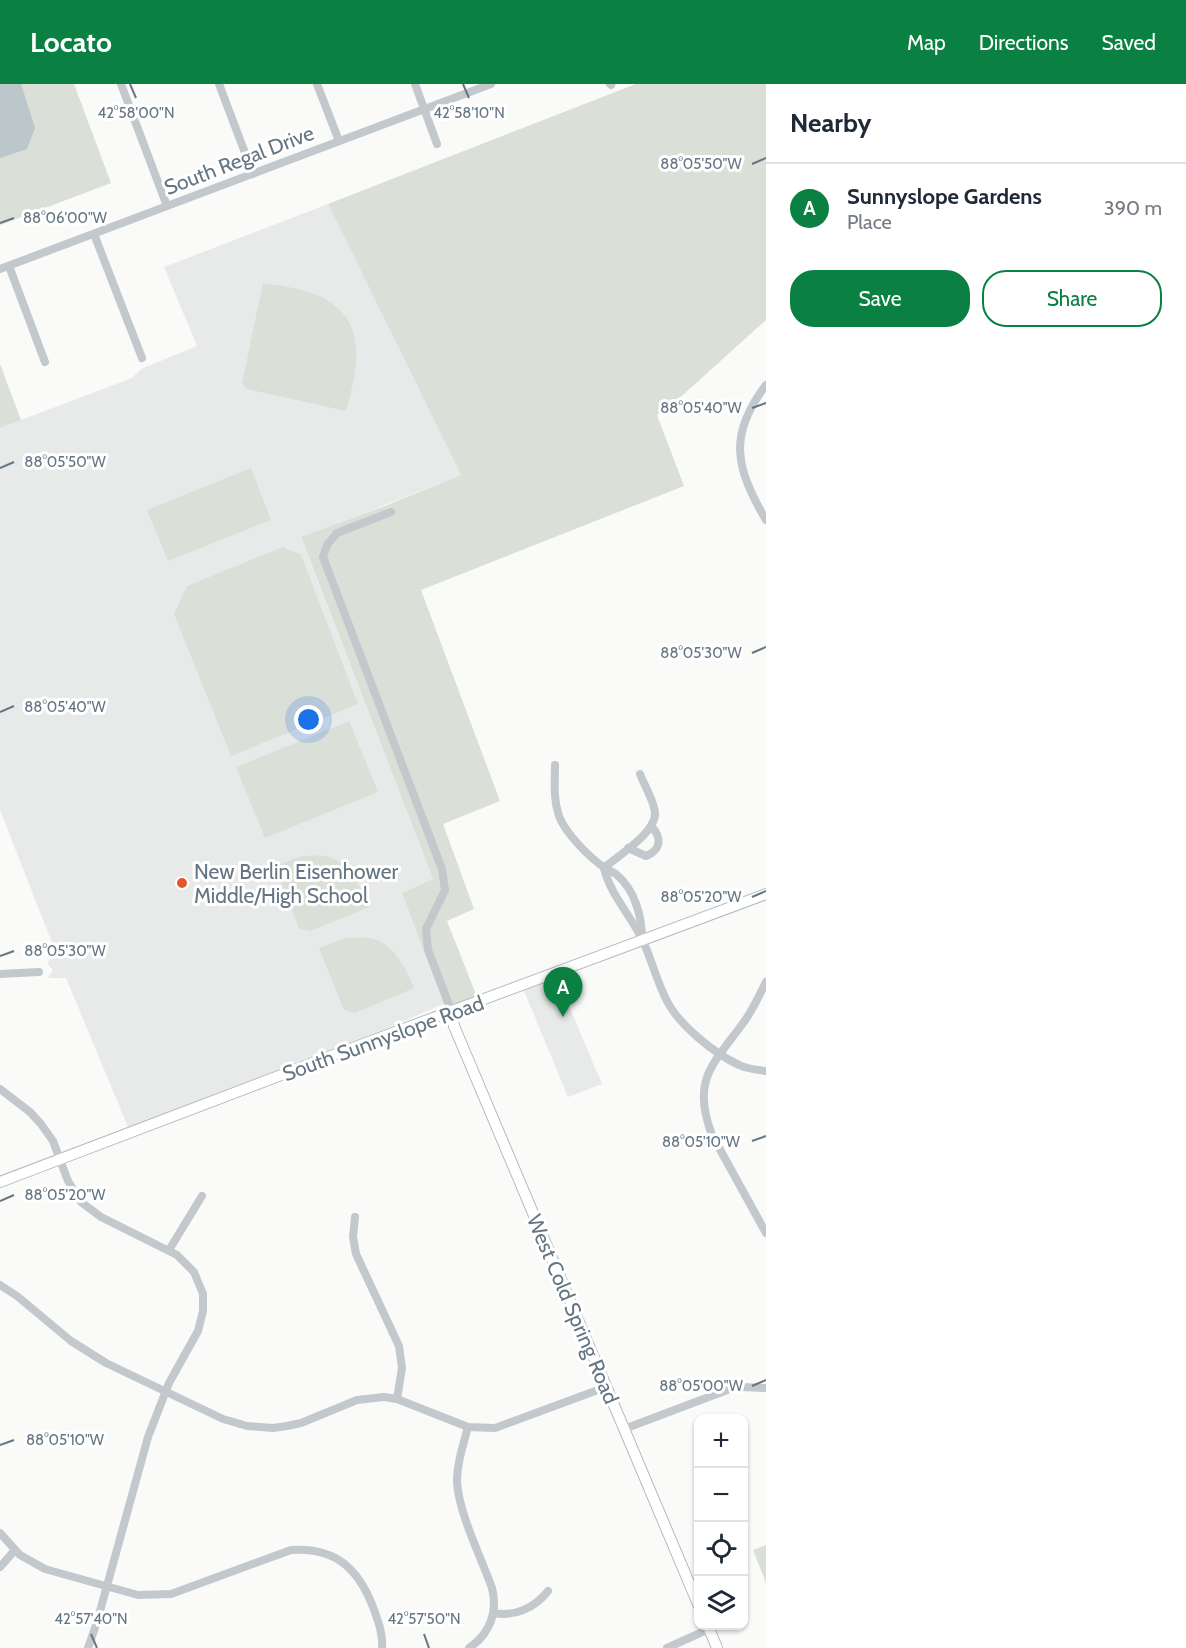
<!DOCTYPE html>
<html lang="en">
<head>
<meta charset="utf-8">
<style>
	body { margin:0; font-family:Cabin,sans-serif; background:#f6f6f7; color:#1f2937 }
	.controls { position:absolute; right:18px; bottom:18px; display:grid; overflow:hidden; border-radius:12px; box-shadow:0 2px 4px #0004 }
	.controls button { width:54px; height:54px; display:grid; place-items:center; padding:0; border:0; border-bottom:2px solid #e0e1e3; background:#fff; color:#1f2937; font:30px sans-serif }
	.you { position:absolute; left:309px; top:636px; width:21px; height:21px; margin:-15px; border:4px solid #fff; border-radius:50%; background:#1a73e8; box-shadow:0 0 0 9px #1a73e833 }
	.badge { display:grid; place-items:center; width:39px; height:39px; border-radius:50%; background:#0b8043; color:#fff; font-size:20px; font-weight:700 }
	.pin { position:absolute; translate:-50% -50px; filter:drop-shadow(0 2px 3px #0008) }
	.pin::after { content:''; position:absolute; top:32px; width:21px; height:18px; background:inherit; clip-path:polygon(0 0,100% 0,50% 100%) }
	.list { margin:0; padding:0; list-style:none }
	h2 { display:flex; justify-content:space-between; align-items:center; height:78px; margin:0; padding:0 24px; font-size:26px }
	h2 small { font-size:20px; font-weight:400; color:#747a83 }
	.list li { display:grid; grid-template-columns:39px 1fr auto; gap:18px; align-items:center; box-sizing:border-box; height:90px; padding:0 24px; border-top:2px solid #e0e1e3 }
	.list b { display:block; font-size:22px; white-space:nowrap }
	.list p { margin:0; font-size:20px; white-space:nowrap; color:#747a83 }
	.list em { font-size:20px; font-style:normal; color:#747a83 }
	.actions { display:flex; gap:12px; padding:18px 24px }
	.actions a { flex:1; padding:14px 0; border:2px solid #0b8043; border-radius:24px; text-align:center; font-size:21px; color:#0b8043 }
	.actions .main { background:#0b8043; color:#fff }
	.icon { flex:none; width:33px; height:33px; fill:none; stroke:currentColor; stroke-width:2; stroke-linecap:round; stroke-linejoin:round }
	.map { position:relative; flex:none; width:766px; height:1564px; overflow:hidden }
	header { display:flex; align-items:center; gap:36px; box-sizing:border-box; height:84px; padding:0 30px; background:#0b8043; color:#fff }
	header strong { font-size:28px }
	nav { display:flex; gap:33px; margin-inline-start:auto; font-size:21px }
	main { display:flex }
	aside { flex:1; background:#fff }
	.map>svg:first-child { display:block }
	.built { fill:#e8e9e9 }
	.green { fill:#dadfd7 }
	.water { fill:#bbc7cb }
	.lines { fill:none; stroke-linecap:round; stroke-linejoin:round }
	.secondary-casing { stroke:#b3babf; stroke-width:12 }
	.street { stroke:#c3c8cc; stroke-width:8 }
	.secondary { stroke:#fff; stroke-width:10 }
	.ticks { fill:none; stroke:#657683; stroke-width:2 }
	.poi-dot { fill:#e4572e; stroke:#fff; stroke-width:2 }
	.labels { text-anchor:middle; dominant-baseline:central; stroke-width:6; stroke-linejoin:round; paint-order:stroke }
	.street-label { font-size:21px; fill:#657683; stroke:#fff }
	.poi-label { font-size:21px; fill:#657683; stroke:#fff; text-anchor:start }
	.ticks-label { font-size:15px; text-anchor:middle; fill:#657683; stroke:#fff; stroke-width:6; stroke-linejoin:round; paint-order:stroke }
</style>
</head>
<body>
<header>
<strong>Locato</strong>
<nav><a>Map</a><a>Directions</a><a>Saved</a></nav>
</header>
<main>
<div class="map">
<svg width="766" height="1564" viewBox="0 0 766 1564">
	<rect width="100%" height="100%" fill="#fafaf8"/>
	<!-- built -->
	<g class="built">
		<path d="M328 120 461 391 301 454 433 795 402 809 443 920 393 942 128 1043 66 894H48L53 886 47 879 56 869 0 726V344L132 294 141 285 197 262 164 183Z"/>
		<path d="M555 889 602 1000 568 1013 522 902Z"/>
	</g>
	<!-- green -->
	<g class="green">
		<path d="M0 0H74L111 99 0 141Z"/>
		<path d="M636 0H766V236L675 318 657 331 684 402 421 506 500 717 443 740 474 825 447 837 479 918 447 930 402 809 433 795 301 453 385 422 461 391 328 120Z"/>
		<path d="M263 199C281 202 300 204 317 211 370 234 358 283 346 327L247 305 242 300Z"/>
		<path d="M0 280 21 336 0 344Z"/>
		<path d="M251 384 271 436 168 477 147 426Z"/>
		<path d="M283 463 301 471 358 620 231 672 174 530 187 502Z"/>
		<path d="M349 637 378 708 265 754 236 683Z"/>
		<path d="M301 772C308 772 317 771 324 772 348 775 361 803 369 823L310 847 299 844 275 782Z"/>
		<path d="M345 854C353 854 361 853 369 854 393 857 406 885 414 904L355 929 344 926 319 864Z"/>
		<path d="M766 1461V1499L753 1466Z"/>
	</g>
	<!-- water -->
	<path class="water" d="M0 0H21L35 44 27 65 0 74Z"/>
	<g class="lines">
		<!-- secondary casing -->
		<g class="secondary-casing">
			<g id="secondary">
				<path d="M452 928 454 942 698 1520"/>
				<path d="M0 1098 331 972 766 810"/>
				<path d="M708 1542 717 1564"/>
			</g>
		</g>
		<!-- street -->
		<g class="street">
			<path d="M121 0 167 122"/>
			<path d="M219 0 253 90"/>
			<path d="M317 0 339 57"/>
			<path d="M415 0 437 60"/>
			<path d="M610 0 611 1"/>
			<path d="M94 150 142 274"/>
			<path d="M9 182 45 278"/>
			<path d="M0 185 491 0"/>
			<path d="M766 301C728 351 735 383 766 436"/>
			<path d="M391 428 337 449 327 461 323 473 442 785 445 806 426 845 428 866 452 928"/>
			<path d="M555 681C555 698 553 715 559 732 565 749 590 774 605 784 609 787 614 788 617 791 635 806 642 833 642 855"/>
			<path d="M628 764 646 772C661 766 662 754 652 743"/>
			<path d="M604 784C610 810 631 832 643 857 652 877 657 898 667 917 679 941 715 970 739 981 747 985 757 986 766 987"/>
			<path d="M604 784C618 772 655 749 655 730 655 718 644 701 640 690"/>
			<path d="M0 890 39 888"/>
			<path d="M766 898C760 910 754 923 746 935 715 979 690 994 712 1051L766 1149"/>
			<path d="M0 1005 30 1028 41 1040 53 1057 68 1097 81 1118 101 1133 177 1171 194 1188 203 1210V1227L198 1247 169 1299 148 1353 97 1538 88 1564"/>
			<path d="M355 1133 353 1153 356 1170 399 1262 402 1284 397 1315"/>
			<path d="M169 1166 202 1112"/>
			<path d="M0 1201 17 1212 71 1257 106 1279 223 1335 247 1342 273 1344 287 1342 301 1339 357 1316 384 1313 397 1315 468 1343 495 1344 606 1303"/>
			<path d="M468 1343C463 1361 457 1380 457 1398 459 1430 481 1473 492 1504 498 1528 490 1550 469 1564"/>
			<path d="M624 1345 730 1305 743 1303 766 1304"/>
			<path d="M0 1449 20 1471 45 1485 138 1511 171 1510 291 1466C335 1463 358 1484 373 1523 378 1537 383 1549 382 1564"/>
			<path d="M0 1483 15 1466"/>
			<path d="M494 1529C514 1533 535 1524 548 1507"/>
			<path d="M667 1564 709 1545"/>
		</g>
		<!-- secondary -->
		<use href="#secondary" class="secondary"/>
	</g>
	<!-- ticks -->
	<path class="ticks" d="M130 0 136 14M463 0 469 14M752 80 766 74M0 139 14 134M752 324 766 319M0 384 14 378M752 569 766 563M0 628 14 622M752 813 766 807M0 872 14 867M752 1057 766 1052M0 1117 14 1111M752 1302 766 1296M0 1361 14 1356M91 1550 97 1564M424 1550 429 1564"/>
	<!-- markers -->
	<circle class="poi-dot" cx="182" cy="799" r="6"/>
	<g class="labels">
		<!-- street labels -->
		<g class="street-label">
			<text transform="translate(239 76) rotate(-21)">South Regal Drive</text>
			<text transform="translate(383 954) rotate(-20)">South Sunnyslope Road</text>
			<text transform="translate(573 1225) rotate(67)">West Cold Spring Road</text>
		</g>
		<!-- poi labels -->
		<g class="poi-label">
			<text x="194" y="787">New Berlin Eisenhower<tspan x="194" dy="24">Middle/High School</tspan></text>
		</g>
	</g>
	<g class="ticks-label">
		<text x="136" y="34">42°58'00"N</text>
		<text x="469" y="34">42°58'10"N</text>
		<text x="701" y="85">88°05'50"W</text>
		<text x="65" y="139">88°06'00"W</text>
		<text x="701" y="329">88°05'40"W</text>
		<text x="65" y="383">88°05'50"W</text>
		<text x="701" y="574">88°05'30"W</text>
		<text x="65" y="628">88°05'40"W</text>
		<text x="701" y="818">88°05'20"W</text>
		<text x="65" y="872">88°05'30"W</text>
		<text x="701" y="1063">88°05'10"W</text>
		<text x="65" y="1116">88°05'20"W</text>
		<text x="701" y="1307">88°05'00"W</text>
		<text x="65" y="1361">88°05'10"W</text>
		<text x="91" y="1540">42°57'40"N</text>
		<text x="424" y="1540">42°57'50"N</text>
	</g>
</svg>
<div class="controls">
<button>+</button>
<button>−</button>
<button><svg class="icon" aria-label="locate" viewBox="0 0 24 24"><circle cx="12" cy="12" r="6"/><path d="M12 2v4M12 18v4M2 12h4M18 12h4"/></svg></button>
<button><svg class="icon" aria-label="layers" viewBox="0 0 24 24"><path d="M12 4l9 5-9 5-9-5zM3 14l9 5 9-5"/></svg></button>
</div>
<div class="you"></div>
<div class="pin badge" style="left:563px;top:933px">A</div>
</div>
<aside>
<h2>Nearby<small></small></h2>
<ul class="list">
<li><span class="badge">A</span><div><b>Sunnyslope Gardens</b><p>Place</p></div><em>390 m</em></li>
</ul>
<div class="actions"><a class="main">Save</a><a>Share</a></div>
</aside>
</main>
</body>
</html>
